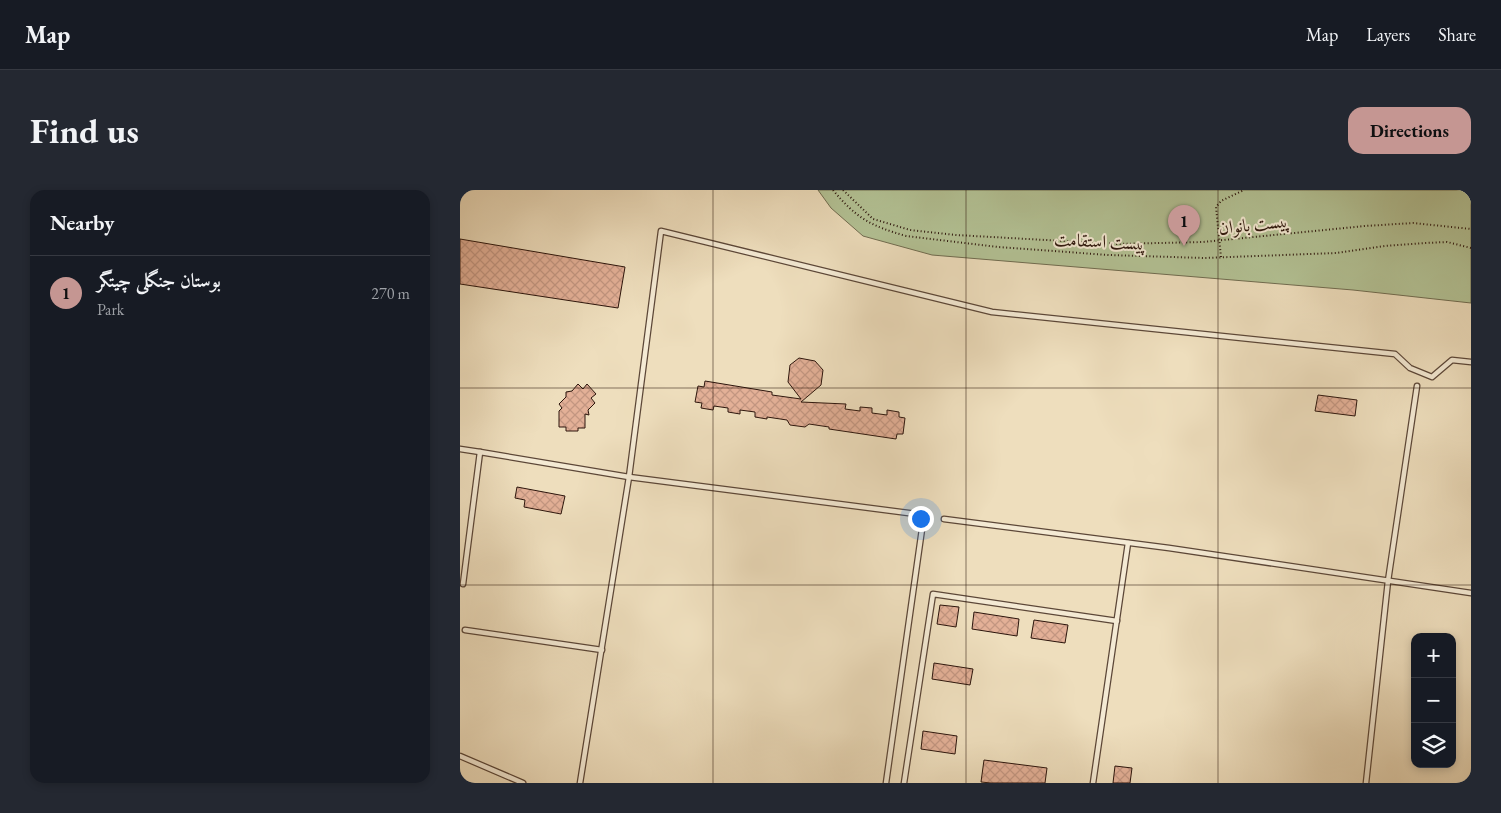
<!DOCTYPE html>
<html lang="en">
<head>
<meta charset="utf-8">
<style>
	body { margin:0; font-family:"EB Garamond",Amiri,serif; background:#242831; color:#f1f3f6 }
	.controls { position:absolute; right:15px; bottom:15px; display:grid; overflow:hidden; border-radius:10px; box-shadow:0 2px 8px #0003 }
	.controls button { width:45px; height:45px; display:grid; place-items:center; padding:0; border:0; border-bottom:1px solid #363941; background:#171b24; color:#f1f3f6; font:25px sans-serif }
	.you { position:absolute; left:460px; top:328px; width:18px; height:18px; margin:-12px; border:4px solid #fff; border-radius:50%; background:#1a73e8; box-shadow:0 0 0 8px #1a73e833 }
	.badge { display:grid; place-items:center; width:32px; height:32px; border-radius:50%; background:#c59692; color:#111; font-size:16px; font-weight:700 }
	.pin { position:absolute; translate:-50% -41px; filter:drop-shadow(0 1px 2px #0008) }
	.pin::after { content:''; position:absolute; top:26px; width:18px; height:15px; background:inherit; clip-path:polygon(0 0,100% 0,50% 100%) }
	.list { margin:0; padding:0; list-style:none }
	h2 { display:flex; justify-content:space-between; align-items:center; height:65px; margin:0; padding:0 20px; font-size:21px }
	h2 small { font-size:16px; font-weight:400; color:#9ea1a6 }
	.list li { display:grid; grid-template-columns:32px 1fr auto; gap:15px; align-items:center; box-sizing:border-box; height:75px; padding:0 20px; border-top:1px solid #363941 }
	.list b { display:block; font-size:19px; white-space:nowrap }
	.list p { margin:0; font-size:16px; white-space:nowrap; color:#9ea1a6 }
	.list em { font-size:16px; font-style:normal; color:#9ea1a6 }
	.icon { flex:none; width:28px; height:28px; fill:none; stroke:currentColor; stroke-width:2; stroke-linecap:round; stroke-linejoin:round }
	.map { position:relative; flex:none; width:1011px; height:593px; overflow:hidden; border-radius:15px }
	header { display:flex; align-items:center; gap:30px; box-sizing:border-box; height:70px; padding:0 25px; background:#171b24; border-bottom:1px solid #363941 }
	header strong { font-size:24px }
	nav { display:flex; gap:28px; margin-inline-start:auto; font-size:18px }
	.intro { display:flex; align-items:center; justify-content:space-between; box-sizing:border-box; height:120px; padding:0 30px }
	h1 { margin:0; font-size:35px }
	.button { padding:12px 22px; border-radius:15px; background:#c59692; color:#111; font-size:18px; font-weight:700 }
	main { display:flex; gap:30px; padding:0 30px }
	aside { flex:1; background:#171b24; border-radius:15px; box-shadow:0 2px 8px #0003 }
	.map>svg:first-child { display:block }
	.green { fill:#b3c295; stroke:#706c50 }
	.building { fill:url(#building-cross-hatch); stroke:#2c150c }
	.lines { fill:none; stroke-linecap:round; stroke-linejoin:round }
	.lane-casing { stroke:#5c4738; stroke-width:7 }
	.path { stroke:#2c150c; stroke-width:2; stroke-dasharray:1 2.5; stroke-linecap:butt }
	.lane { stroke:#f4ead4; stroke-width:4.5 }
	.grid { fill:none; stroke:#2c150c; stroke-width:1; stroke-opacity:0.55 }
	.labels { text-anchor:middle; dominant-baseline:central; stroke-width:4; stroke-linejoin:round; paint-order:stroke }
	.street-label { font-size:18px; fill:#2c150c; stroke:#f4ead4 }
</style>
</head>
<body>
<header>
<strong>Map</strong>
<nav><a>Map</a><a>Layers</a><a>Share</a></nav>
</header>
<div class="intro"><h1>Find us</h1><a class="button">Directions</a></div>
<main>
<aside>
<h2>Nearby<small></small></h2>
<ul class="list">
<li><span class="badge">1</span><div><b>بوستان جنگلی چیتگر</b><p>Park</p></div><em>270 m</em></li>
</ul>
</aside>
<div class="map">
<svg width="1011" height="593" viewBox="0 0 1011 593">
	<defs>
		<pattern id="building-cross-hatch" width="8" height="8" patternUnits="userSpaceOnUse" patternTransform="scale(1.25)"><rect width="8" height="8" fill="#e3b097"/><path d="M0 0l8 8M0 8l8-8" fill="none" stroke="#c39681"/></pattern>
	</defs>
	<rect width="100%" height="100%" fill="#eedebd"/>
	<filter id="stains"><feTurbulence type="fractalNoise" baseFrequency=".004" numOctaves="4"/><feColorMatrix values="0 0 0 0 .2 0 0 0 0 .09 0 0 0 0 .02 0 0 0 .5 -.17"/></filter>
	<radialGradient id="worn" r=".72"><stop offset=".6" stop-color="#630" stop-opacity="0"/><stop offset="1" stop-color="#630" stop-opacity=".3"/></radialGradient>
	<!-- green -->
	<path class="green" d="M358 0H1011V113L893 100 472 65 403 46 371 18Z"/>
	<!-- building -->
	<g class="building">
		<path d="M0 49 165 77 158 118 0 94Z"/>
		<path d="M339 168 355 171 363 180 361 195 341 212 386 214 385 219 400 221V217L412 218V223L427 225V220L439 222V227L445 228 443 244H437L436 249 369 239V237L349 234 345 237 330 235 327 230 307 227V229L295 227V222L280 220V224L268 222V218L254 216 253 220 241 218 242 213 235 212 238 196 244 197 245 191 312 202V205L341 209 328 192 330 175Z"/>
		<path d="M118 194 123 199 127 194 136 204 131 208 135 213 128 220 129 225 125 224V238H118V241H106V237H99V221L102 218 99 214 106 207V202L112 201Z"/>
		<path d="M858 205 897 210 895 226 855 221Z"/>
		<path d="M57 297 105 306 101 324 64 317 65 310 55 308Z"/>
		<path d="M480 415 499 417 496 437 477 434Z"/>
		<path d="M514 422 559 429 557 446 512 439Z"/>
		<path d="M574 430 608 435 605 453 571 448Z"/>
		<path d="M474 473 513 479 510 495 472 489Z"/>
		<path d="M463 541 497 546 495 564 461 559Z"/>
		<path d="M524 570 587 578 585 593H531L521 592Z"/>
		<path d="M655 576 672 578 670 593H653Z"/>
	</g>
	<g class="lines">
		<!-- lane casing -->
		<g class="lane-casing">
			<g id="lane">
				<path d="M0 259 20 262"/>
				<path d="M484 329 709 358 1011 403"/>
				<path d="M3 394 20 262 169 287 464 325 426 593"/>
				<path d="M5 440 142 460"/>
				<path d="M0 566 63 593"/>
				<path d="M0 593H1"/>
				<path d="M120 593 169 287 201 41 532 122 935 164 950 178 972 187 992 170 1011 172"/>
				<path d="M444 593 473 404 657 431"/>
				<path d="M633 593 668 353"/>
				<path d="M906 593 928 391 957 196"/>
			</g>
		</g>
		<!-- path -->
		<g class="path">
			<path d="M373 0C396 28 411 36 446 46L538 57 649 65 744 68 876 63 925 56 966 53 987 52 1011 58"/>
			<path d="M383 0 413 29 450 40 496 45 657 54 743 52 905 36 953 33 1011 39"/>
			<path d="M1009 0 1011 3"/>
			<path d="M761 67 756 17 761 11 784 0"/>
		</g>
		<!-- lane -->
		<use href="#lane" class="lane"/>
	</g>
	<!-- grid -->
	<path class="grid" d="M253 0V593M506 0V593M758 0V593M0 198H1011M0 395H1011"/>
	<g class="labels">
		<!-- street labels -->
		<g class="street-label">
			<text transform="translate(794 34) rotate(-6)">پیست بانوان</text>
			<text transform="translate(640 51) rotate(3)">پیست استقامت</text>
		</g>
	</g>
	<rect width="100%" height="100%" filter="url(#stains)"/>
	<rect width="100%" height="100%" fill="url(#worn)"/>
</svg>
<div class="controls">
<button>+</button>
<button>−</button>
<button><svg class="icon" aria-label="layers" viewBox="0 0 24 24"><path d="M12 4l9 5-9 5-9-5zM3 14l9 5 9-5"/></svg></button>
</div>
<div class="you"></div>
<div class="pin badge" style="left:724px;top:56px">1</div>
</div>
</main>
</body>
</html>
